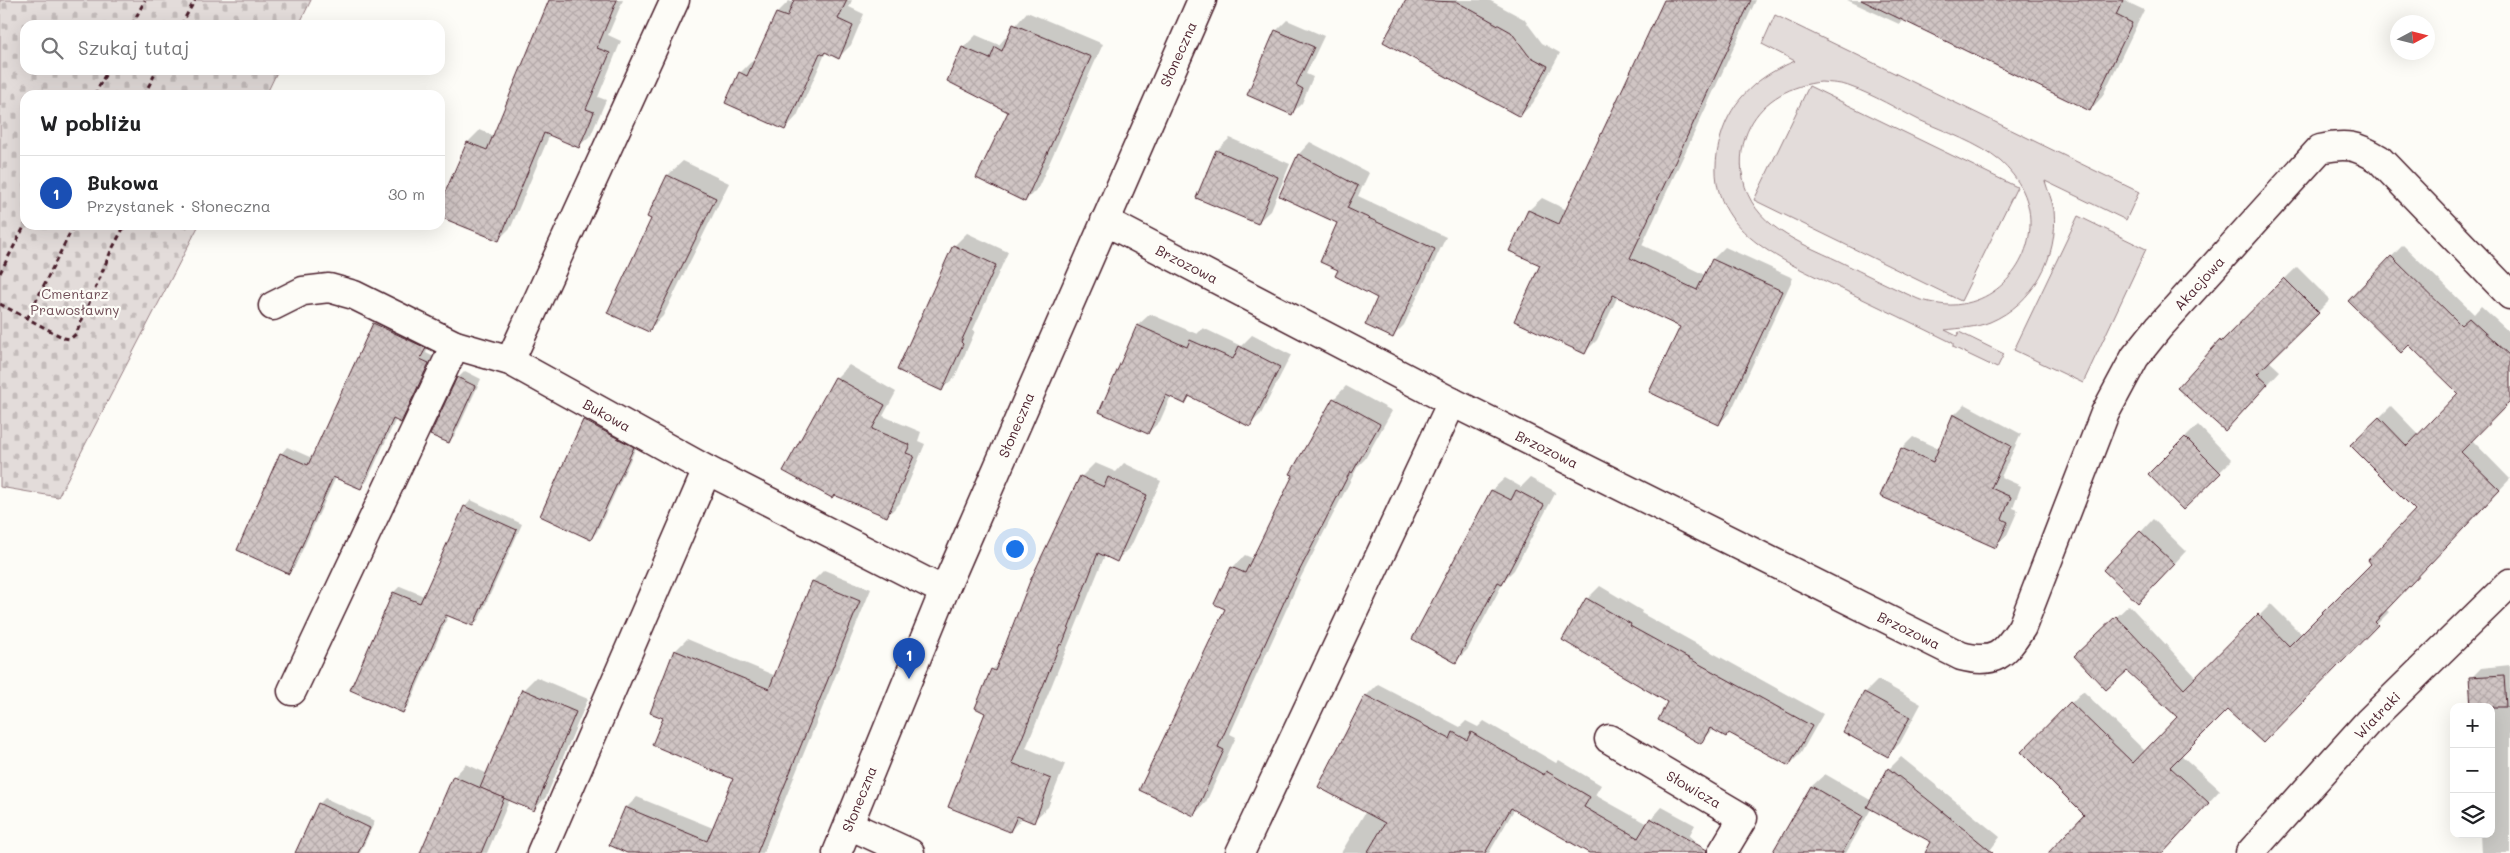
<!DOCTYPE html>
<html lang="pl">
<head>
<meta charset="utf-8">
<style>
	body { margin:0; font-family:Mali,sans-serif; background:#f2f2f2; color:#202124 }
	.controls { position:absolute; right:15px; bottom:15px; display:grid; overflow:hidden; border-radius:10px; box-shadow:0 5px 20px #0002 }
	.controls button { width:45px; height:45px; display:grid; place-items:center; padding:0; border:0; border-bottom:1px solid #e0e0e0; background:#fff; color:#202124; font:25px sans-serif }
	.compass { position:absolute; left:2390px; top:15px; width:45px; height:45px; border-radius:50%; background:#fff; box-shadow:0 5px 20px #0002; rotate:83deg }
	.you { position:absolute; left:1014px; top:548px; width:18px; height:18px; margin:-12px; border:4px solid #fff; border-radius:50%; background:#1a73e8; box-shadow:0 0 0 8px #1a73e833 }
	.badge { display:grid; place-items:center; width:32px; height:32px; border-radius:50%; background:#d1495b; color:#fff; font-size:16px; font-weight:700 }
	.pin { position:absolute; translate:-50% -41px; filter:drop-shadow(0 1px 2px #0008) }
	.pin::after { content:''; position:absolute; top:26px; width:18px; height:15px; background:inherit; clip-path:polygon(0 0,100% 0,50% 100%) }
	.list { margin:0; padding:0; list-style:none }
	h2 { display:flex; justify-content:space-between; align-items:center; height:65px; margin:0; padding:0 20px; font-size:21px }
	h2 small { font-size:16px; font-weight:400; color:#757577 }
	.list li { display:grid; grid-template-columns:32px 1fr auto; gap:15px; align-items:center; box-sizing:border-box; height:75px; padding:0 20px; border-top:1px solid #e0e0e0 }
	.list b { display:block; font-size:19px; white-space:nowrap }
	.list p { margin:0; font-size:16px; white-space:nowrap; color:#757577 }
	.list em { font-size:16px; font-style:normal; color:#757577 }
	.icon { flex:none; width:28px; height:28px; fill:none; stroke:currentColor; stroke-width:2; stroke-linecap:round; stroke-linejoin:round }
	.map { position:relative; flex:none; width:2510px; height:853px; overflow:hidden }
	.search { position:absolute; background:#fff; box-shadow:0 5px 20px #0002; left:20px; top:20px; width:425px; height:55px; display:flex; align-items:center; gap:12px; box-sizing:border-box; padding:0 18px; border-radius:15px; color:#757577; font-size:19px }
	.panel { position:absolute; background:#fff; box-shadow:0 5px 20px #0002; left:20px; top:90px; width:425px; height:140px; border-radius:15px }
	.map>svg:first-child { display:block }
	.grass { fill:#e3dcda; stroke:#967e82; fill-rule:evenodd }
	.cemetery { fill:url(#cemetery-stones); stroke:#967e82 }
	.shadow { fill:#0003 }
	.building { fill:url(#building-cross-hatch); stroke:#4a1f2b }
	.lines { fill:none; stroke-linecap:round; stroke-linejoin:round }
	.minor-casing { stroke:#4a1f2b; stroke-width:31 }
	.path { stroke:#4a1f2b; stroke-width:3; stroke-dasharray:5 4; stroke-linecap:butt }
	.minor { stroke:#fdfcf7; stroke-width:28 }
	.labels { text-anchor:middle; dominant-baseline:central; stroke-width:4.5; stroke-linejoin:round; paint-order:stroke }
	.street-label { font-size:14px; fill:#4a1f2b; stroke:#fdfcf7 }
	.park-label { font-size:14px; fill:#704e57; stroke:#fdfcf7 }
</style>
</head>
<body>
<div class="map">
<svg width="2510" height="853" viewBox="0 0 2510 853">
	<defs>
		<pattern id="cemetery-stones" width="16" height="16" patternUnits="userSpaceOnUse" patternTransform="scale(1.25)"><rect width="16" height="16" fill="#e3dcda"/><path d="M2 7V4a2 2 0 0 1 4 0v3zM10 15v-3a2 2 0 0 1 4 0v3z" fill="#c4bcbb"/></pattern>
		<pattern id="building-cross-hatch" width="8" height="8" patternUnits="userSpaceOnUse" patternTransform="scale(1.25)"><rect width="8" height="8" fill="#d0c5c4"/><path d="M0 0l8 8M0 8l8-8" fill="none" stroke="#b4a9a9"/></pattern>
	</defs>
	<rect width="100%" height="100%" fill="#fdfcf7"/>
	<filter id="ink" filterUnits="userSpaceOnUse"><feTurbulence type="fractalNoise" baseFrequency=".02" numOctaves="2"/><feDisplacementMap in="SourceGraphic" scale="10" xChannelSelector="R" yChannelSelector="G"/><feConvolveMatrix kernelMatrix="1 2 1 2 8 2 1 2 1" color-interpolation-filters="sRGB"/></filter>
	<g filter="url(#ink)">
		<!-- grass -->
		<g class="grass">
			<path d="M1775 15 2139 192 2126 220 2045 181C2048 191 2052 200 2054 210 2059 257 2033 304 1990 322 1975 328 1960 328 1945 330L1957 336 1959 332 2004 354 1997 368 1953 347V343C1917 325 1881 308 1844 290 1780 259 1694 228 1721 136 1732 98 1760 75 1795 61L1762 44ZM1821 82C1831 83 1842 83 1851 87 1874 95 1897 109 1919 120 1946 132 1978 143 2000 161 2009 169 2018 180 2023 191 2045 238 2013 296 1962 304 1947 307 1933 303 1918 299 1891 287 1865 274 1839 261 1799 242 1752 226 1743 178 1739 161 1742 141 1750 126 1764 99 1792 85 1821 82Z"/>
			<path d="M1809 86 2017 187 1961 301 1754 200Z"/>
			<path d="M2078 216 2146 249 2083 383 2014 350Z"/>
		</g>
		<!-- cemetery -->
		<path class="cemetery" d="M0 0H311L299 25H25V70H278L266 95H25V225H199L58 497 0 487Z"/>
		<!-- shadow -->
		<g class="shadow">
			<path d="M551 0H623L608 35 621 41 598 97 606 100 591 135 578 147 550 134 511 227 499 239 440 215V207L468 142 480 130 494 136Z"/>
			<path d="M796 0H852L849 7 864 14 851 45 838 58 826 52 797 116 785 129 740 73 752 61 754 62 777 13 789 1 794 3Z"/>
			<path d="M1407 0H1489L1524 19 1542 43 1560 53 1533 103 1520 116 1385 42Z"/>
			<path d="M1665 0H1756L1642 245 1705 275 1713 259 1725 247 1793 278 1731 411 1719 424 1681 326 1618 296 1597 340 1585 352 1542 264 1511 250 1529 210 1542 198 1567 210Z"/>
			<path d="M1847 0H2128L2127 2 2144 10 2102 97 2090 110 1904 19 1899 24Z"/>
			<path d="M1027 12 1103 44 1038 188 1025 201 1009 112 949 81 963 48 976 35 999 45Z"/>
			<path d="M1287 20 1324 36 1306 74 1313 77 1302 103 1291 114 1276 31Z"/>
			<path d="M1230 138 1290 164 1271 210 1258 222 1198 197 1217 150Z"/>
			<path d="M1310 142 1369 173 1358 196 1446 237 1404 325 1392 337 1379 297 1339 269V223L1281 195 1299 154Z"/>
			<path d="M683 161 729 183 663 316 648 331 653 218 648 216 668 175Z"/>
			<path d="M967 233 1008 252 973 330 975 331 955 377 942 389 954 246Z"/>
			<path d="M2403 245 2474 314 2481 306 2510 333V401L2472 440 2510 479 2386 610 2389 612 2320 681 2227 708 2181 755 2220 790 2162 853H2071L2086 815 2023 752 2083 691 2146 752 2179 716 2127 669 2088 644 2129 605 2197 678 2271 604 2302 635 2373 563 2417 510 2352 445 2391 406 2419 435 2460 393 2409 344 2349 301Z"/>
			<path d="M2297 267 2330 300 2269 361 2280 371 2238 417 2179 388 2221 341Z"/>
			<path d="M1150 314 1197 334 1203 328 1241 346 1252 335 1291 355 1261 414 1249 425 1191 396 1185 402 1171 396 1160 421 1148 433 1101 412 1138 325Z"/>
			<path d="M380 317 431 341 426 353 434 357 407 415 401 421 396 419 367 481 361 488 336 477 295 566 289 572 281 454 287 447 312 458 374 323Z"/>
			<path d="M849 365 896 392 883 416 921 432 918 441 925 444 900 503 887 516 784 470 836 378Z"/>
			<path d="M465 371 481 379 455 435 448 442 431 435 458 378Z"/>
			<path d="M1346 386 1392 411 1365 459 1358 466 1301 577 1230 734 1236 737 1206 802 1194 815 1232 568 1245 555 1254 559 1334 399Z"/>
			<path d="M1965 404 2021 434 2001 477 2021 486 2013 508 2018 510 2007 535 1996 546 1881 495 1902 448 1913 437 1939 449 1954 415Z"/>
			<path d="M590 415 639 441 597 532 591 538 584 421Z"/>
			<path d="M2198 425 2232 460 2183 508 2149 474Z"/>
			<path d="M1095 463 1116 472 1124 463 1161 481 1131 546 1117 560 1105 555 1026 748 1065 764 1048 807 1033 821 1023 817 1010 831 987 712 977 708 992 670 1000 662 1081 477Z"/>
			<path d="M1505 478 1521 487 1530 478 1556 492 1514 570 1505 579 1468 649 1456 661 1413 639 1492 490Z"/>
			<path d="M471 500 522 524 479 619 473 625 449 614 409 705 403 711 352 689 394 592 400 586 424 596 465 507Z"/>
			<path d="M2153 519 2186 551 2151 589 2141 532Z"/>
			<path d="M824 570 871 589 763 853H630L626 808 637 797 713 828 734 778 665 717 651 712 675 651 687 639 776 676 813 581Z"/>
			<path d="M1600 586 1642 611 1641 613 1823 714 1801 753 1789 765 1730 732 1713 729 1700 742 1669 702 1564 639 1587 599Z"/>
			<path d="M2510 665V853H2481L2480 834H2491V707L2471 678 2481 668Z"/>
			<path d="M536 677 588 699 546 797 534 810 510 799 487 853H422L454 777 466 764 488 774 523 690Z"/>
			<path d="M1878 680 1921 704 1900 743 1888 755 1865 693Z"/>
			<path d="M1378 684 1460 727 1466 721 1478 727 1484 721 1556 763 1559 760 1601 785 1595 795 1647 824 1662 807 1695 825 1689 836 1696 841 1689 853H1593L1515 808 1489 853H1341L1366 811V696Z"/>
			<path d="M1901 757 2000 837 1988 853H1927L1932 842 1871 809 1846 853H1775L1812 786 1825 774 1872 801 1889 769Z"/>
			<path d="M325 798 375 821 360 853H296L319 804Z"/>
		</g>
		<!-- building -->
		<g class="building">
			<path d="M549 0H617L597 48 610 53 586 109 594 112 579 148 544 133 499 241 440 217V204L467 142 487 150Z"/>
			<path d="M794 0H847L838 19 853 26 839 59 825 52 823 55 820 53 785 130 725 103 739 72 747 76 776 13 787 17Z"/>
			<path d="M1406 0 1457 2 1511 32 1529 56 1548 66 1520 117 1383 42Z"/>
			<path d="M1664 0H1751L1630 258 1697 290 1712 259 1782 291 1719 425 1649 392 1680 327 1613 295 1585 354 1514 321 1540 265 1509 251 1528 210 1559 224Z"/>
			<path d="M1861 0H2123L2116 15 2132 23 2090 111Z"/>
			<path d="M1013 24 1091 57 1025 202 976 178 1008 112 947 81 962 47 990 59 995 47 1002 51Z"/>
			<path d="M1275 30 1314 47 1296 85 1303 89 1292 115 1247 95Z"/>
			<path d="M1216 150 1278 177 1258 224 1196 198Z"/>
			<path d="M1298 154 1358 186 1347 208 1435 249 1393 338 1365 325 1377 298 1335 276 1338 270 1320 262 1337 223 1279 196Z"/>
			<path d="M667 175 716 198 649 332 607 313 651 219 647 217Z"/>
			<path d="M953 245 996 265 961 342 963 344 942 391 897 370Z"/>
			<path d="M2391 256 2461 325 2469 318 2510 356V402L2461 452 2500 490 2375 622 2378 625 2263 743 2227 710 2170 767 2209 803 2163 853H2048L2084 815 2021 752 2070 702 2133 763 2177 717 2127 671 2106 690 2074 656 2116 616 2184 689 2258 614 2289 646 2371 564 2368 560 2415 510 2350 445 2379 417 2407 446 2458 393 2409 345 2401 353 2348 301Z"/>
			<path d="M2284 278 2319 313 2257 374 2268 384 2225 431 2177 388 2220 340 2221 342Z"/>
			<path d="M373 323 426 348 420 359 429 363 401 423 393 419 361 489 333 477 289 574 237 550 280 453 308 465Z"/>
			<path d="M1137 325 1187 347 1190 340 1233 359 1239 346 1280 367 1250 427 1189 396 1185 404 1166 395 1148 434 1099 412Z"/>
			<path d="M457 377 475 386 449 443 430 435Z"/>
			<path d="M835 377 885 405 872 429 910 445 906 453 914 456 887 517 834 495 832 498 783 471Z"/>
			<path d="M1333 398 1380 424 1352 473 1350 472 1289 591 1218 747 1224 750 1194 816 1139 790 1225 609 1214 604 1231 567 1245 573 1293 475 1290 474Z"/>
			<path d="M1953 414 2011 446 1991 488 2011 497 2002 519 2008 522 1996 548 1880 496 1901 448 1933 462Z"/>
			<path d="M583 420 634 447 591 540 540 516Z"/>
			<path d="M2185 437 2221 473 2183 510 2148 474Z"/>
			<path d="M1080 476 1104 487 1108 477 1147 495 1117 562 1098 553 1062 645 1060 644 1012 763 1051 779 1034 823 1017 816 1010 832 948 807 985 713 975 708 991 669 995 671 1030 581Z"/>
			<path d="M1491 490 1511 500 1516 490 1544 505 1502 584 1498 582 1456 663 1412 639Z"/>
			<path d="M464 506 517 530 473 626 446 615 403 713 350 690 393 592 420 603Z"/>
			<path d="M2140 531 2175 564 2138 603 2103 570Z"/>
			<path d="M812 581 860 601 757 853H627L609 845 625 807 707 841 733 779 652 745 663 718 650 713 674 650 769 689Z"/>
			<path d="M1586 598 1631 624 1630 626 1812 726 1789 766 1729 733 1726 737 1710 728 1701 744 1658 720 1667 702 1562 640Z"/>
			<path d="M2504 675 2506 707H2471L2469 677Z"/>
			<path d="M522 689 576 712 534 811 480 788Z"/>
			<path d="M1864 692 1910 717 1888 757 1843 732Z"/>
			<path d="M1365 695 1450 739 1453 732 1467 740 1471 732 1544 775 1546 771 1590 797 1584 807 1638 838 1650 818 1707 850 1706 853H1589L1511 808 1485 853H1367L1385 823 1318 787Z"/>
			<path d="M1888 768 1932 803 1993 853H1925L1931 842 1867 807Z"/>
			<path d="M453 776 504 798 481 853H420Z"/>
			<path d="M1811 786 1863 816 1842 853H1772Z"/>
			<path d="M318 803 370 828 358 853H295Z"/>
		</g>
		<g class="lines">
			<!-- minor casing -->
			<g class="minor-casing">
				<g id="minor">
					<path d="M1105 221 1452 402 1961 656C1995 665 2004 655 2022 627L2105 413 2135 357 2159 327 2320 149C2346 143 2356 145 2379 159L2510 295"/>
					<path d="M273 306 303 291 329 288 354 295 455 345 510 361 707 470 944 591"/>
					<path d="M510 361 675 0"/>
					<path d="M292 691 455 345"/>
					<path d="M1609 739 1743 818 1722 853"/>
					<path d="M849 825 910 853"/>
					<path d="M541 853 707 470"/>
					<path d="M837 853 944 591 1202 0"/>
					<path d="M1240 853 1452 402"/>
					<path d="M2250 853 2368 722 2510 583"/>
				</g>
			</g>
			<!-- path -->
			<g class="path">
				<path d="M132 25 145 0"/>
				<path d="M181 25 195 0"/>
				<path d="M94 95 108 70"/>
				<path d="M144 95 157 70"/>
				<path d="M0 273 25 225"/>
				<path d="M0 304 64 338 70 339 76 334 111 251 125 225"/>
				<path d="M27 319 74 225"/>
			</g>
			<!-- minor -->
			<use href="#minor" class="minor"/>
		</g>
	</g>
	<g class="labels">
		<!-- street labels -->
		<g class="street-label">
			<text transform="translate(1178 54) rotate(-66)">Słoneczna</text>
			<text transform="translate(1187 264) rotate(27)">Brzozowa</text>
			<text transform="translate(2199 283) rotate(-48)">Akacjowa</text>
			<text transform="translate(607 415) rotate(29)">Bukowa</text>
			<text transform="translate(1016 425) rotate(-67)">Słoneczna</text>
			<text transform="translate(1547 449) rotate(26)">Brzozowa</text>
			<text transform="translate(1909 630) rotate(26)">Brzozowa</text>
			<text transform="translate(2377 715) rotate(-46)">Wiatraki</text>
			<text transform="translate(1694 789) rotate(30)">Słowicza</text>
			<text transform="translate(859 799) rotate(-68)">Słoneczna</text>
		</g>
		<!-- park labels -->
		<g class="park-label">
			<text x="75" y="293">Cmentarz<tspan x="75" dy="16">Prawosławny</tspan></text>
		</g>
	</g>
</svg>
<div class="controls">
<button>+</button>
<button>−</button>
<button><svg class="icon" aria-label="layers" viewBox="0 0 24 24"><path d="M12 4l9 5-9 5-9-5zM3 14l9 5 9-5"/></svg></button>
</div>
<svg class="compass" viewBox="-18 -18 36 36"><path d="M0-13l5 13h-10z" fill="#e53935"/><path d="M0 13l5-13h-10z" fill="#757577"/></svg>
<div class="you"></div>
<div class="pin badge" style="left:909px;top:679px;background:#1a4fb4">1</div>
<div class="search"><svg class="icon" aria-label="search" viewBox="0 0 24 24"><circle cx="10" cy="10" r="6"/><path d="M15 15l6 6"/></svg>Szukaj tutaj</div>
<section class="panel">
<h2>W pobliżu<small></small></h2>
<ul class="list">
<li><span class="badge" style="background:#1a4fb4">1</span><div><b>Bukowa</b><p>Przystanek · Słoneczna</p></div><em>30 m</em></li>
</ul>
</section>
</div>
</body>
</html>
